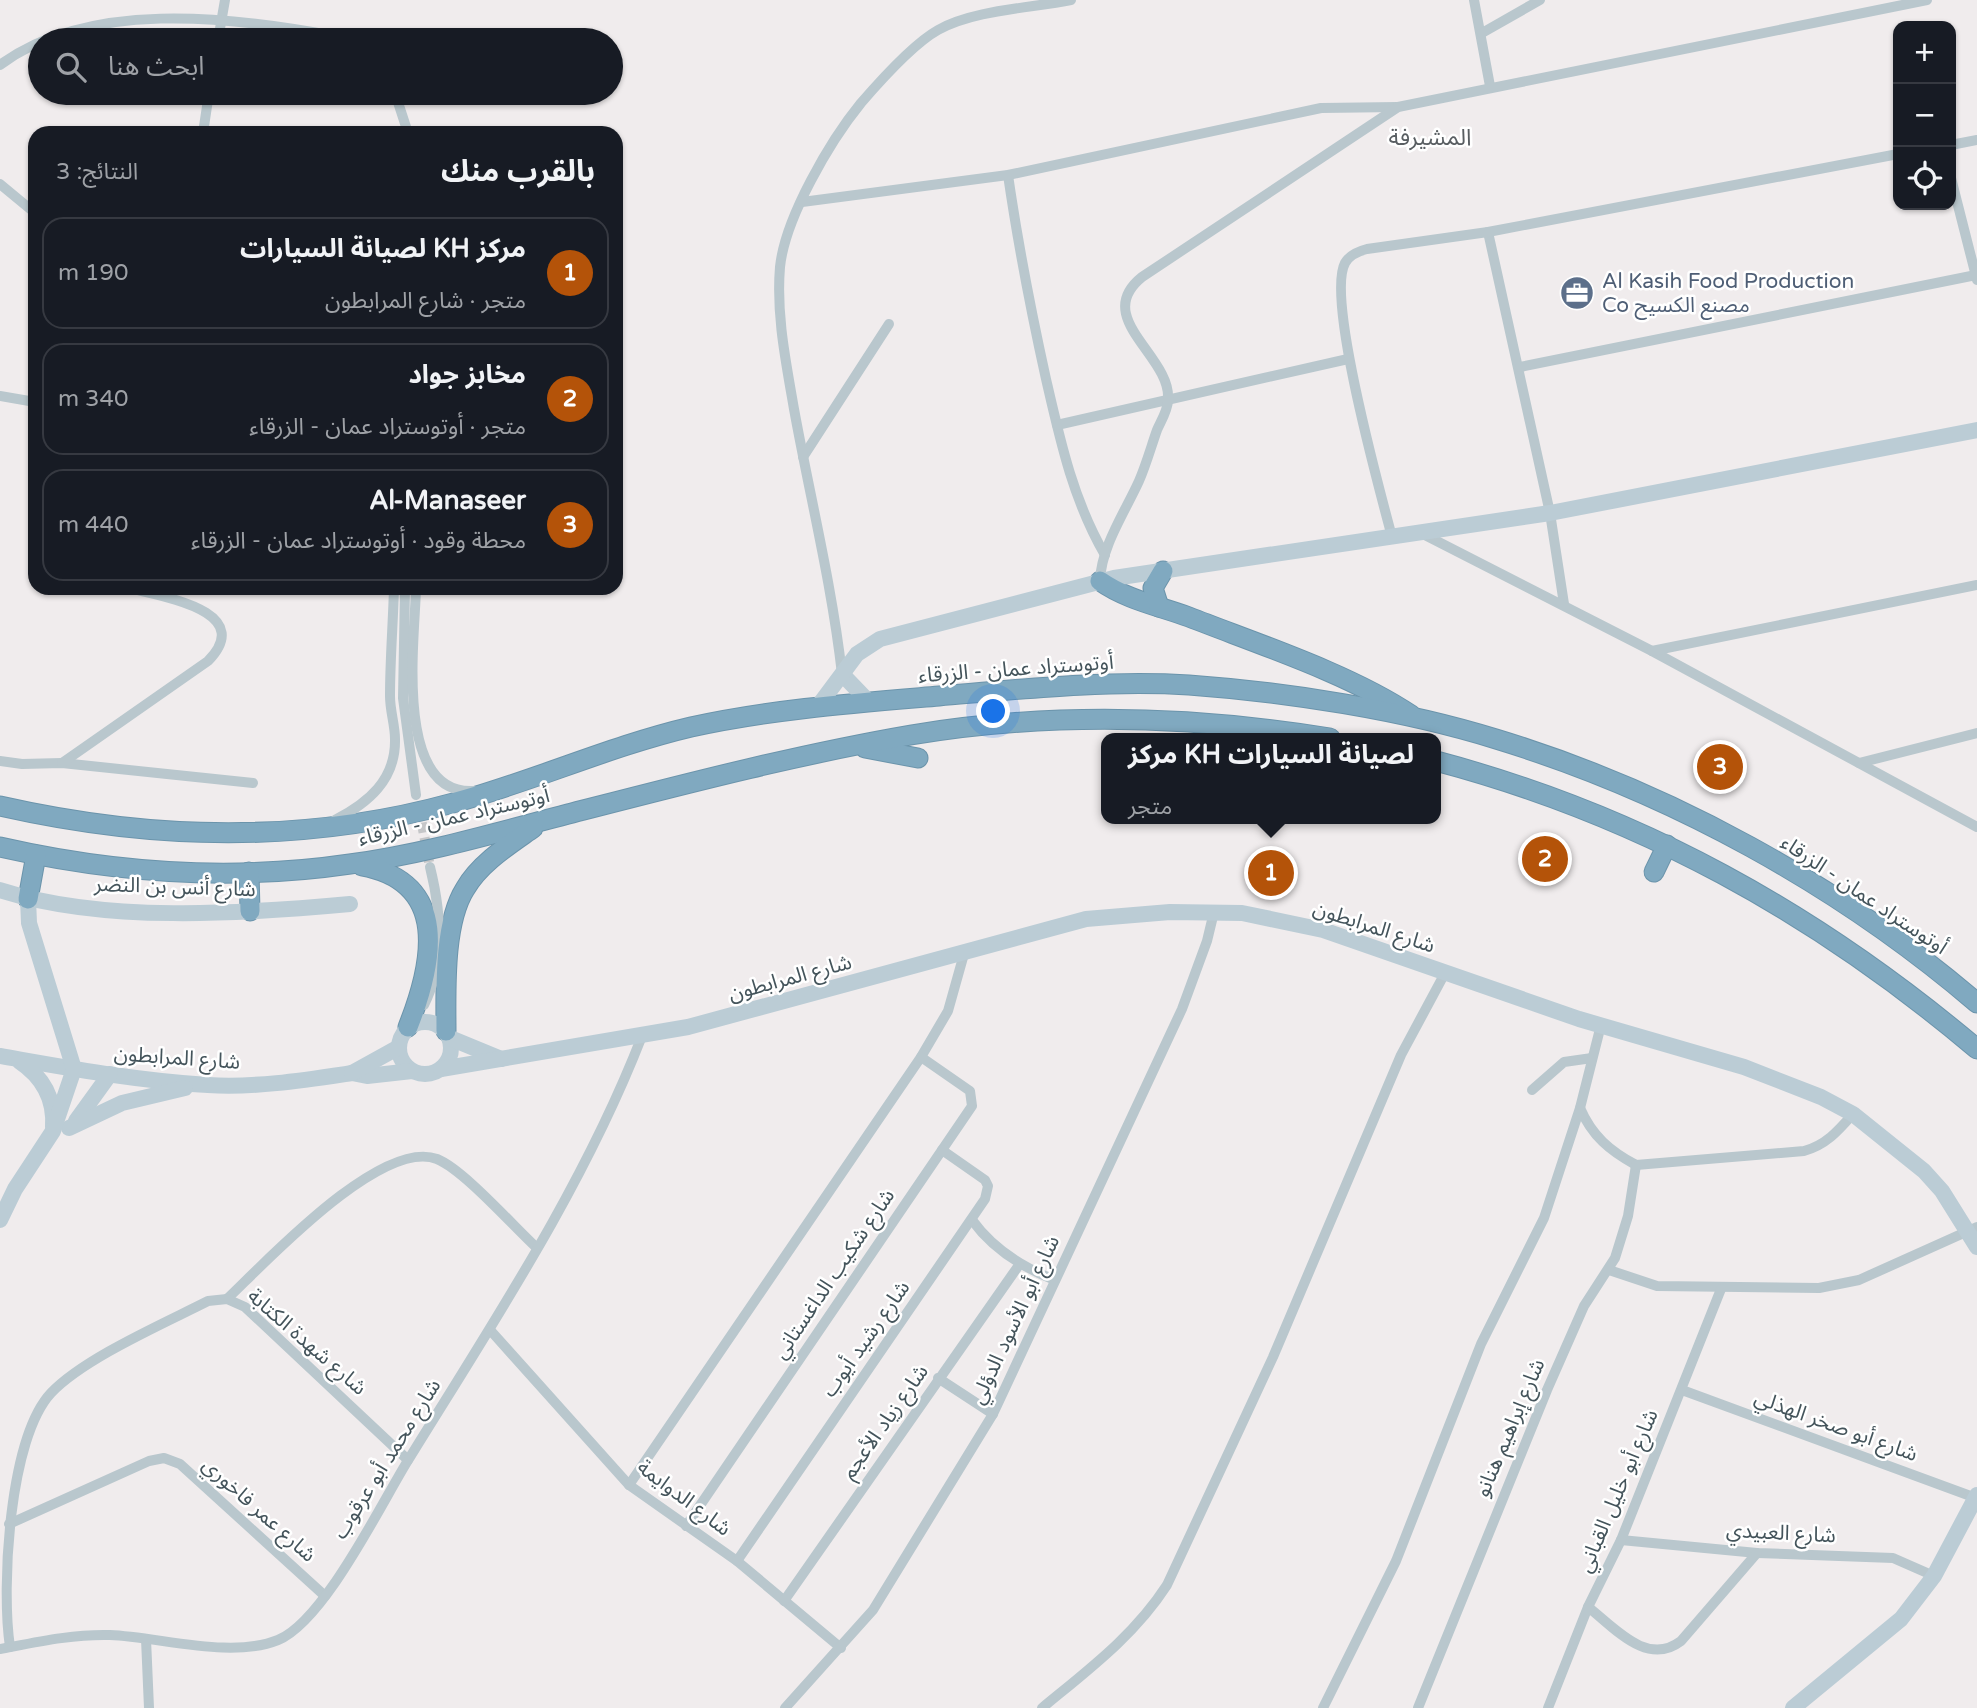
<!DOCTYPE html>
<html lang="ar">
<head>
<meta charset="utf-8">
<style>
	body { margin:0; font-family:"Varela Round","Noto Sans Arabic",sans-serif; background:#242831; color:#f1f3f6; direction:rtl }
	.controls { position:absolute; right:21px; top:21px; display:grid; overflow:hidden; border-radius:14px; box-shadow:0 2px 5px #0004 }
	.controls button { width:63px; height:63px; display:grid; place-items:center; padding:0; border:0; border-bottom:2px solid #363941; background:#171b24; color:#f1f3f6; font:35px sans-serif }
	.you { position:absolute; left:994px; top:712px; width:24px; height:24px; margin:-18px; border:5px solid #fff; border-radius:50%; background:#1a73e8; box-shadow:0 0 0 10px #1a73e833 }
	.badge { display:grid; place-items:center; width:46px; height:46px; border-radius:50%; background:#b45309; color:#fff; font-size:23px; font-weight:700 }
	.pin { position:absolute; translate:-50% -50%; border:4px solid #fff; box-shadow:0 2px 7px #0006 }
	.popup { position:absolute; left:1101px; top:733px; width:340px; height:91px; box-sizing:border-box; display:grid; place-content:center; border-radius:14px; background:#171b24; filter:drop-shadow(0 2px 5px #0005); font-size:23px; white-space:nowrap; color:#9ea1a6 }
	.popup b { font-size:26px; color:#f1f3f6 }
	.popup::after { content:''; position:absolute; left:50%; top:100%; margin-left:-14px; border:14px solid transparent; border-top-color:#171b24 }
	.list { margin:0; padding:0; list-style:none }
	h2 { display:flex; justify-content:space-between; align-items:center; height:91px; margin:0; padding:0 28px; font-size:30px }
	h2 small { font-size:23px; font-weight:400; color:#9ea1a6 }
	.list li { display:grid; grid-template-columns:46px 1fr auto; gap:21px; align-items:center; box-sizing:border-box; height:112px; margin:0 14px 14px; padding:0 14px; border:2px solid #363941; border-radius:21px }
	.list b { display:block; font-size:26px; white-space:nowrap }
	.list p { margin:0; font-size:23px; white-space:nowrap; color:#9ea1a6 }
	.list em { font-size:23px; font-style:normal; color:#9ea1a6 }
	.icon { flex:none; width:38px; height:38px; fill:none; stroke:currentColor; stroke-width:2; stroke-linecap:round; stroke-linejoin:round }
	.map { position:relative; flex:none; width:1977px; height:1708px; overflow:hidden; direction:ltr }
	.search { position:absolute; background:#171b24; box-shadow:0 2px 5px #0004; left:28px; top:28px; width:595px; height:77px; display:flex; align-items:center; gap:18px; box-sizing:border-box; padding:0 24px; border-radius:38px; color:#9ea1a6; font-size:26px }
	.panel { position:absolute; background:#171b24; box-shadow:0 2px 5px #0004; left:28px; top:126px; width:595px; height:469px; border-radius:21px; direction:rtl }
	.map>svg:first-child { display:block }
	.lines { fill:none; stroke-linecap:round; stroke-linejoin:round }
	.street-tunnel { stroke:#c5c6c8; stroke-width:10; stroke-dasharray:10 5; stroke-linecap:butt }
	.highway-casing { stroke:#6b94ab; stroke-width:21 }
	.street { stroke:#b9c7cd; stroke-width:10 }
	.secondary { stroke:#bbccd5; stroke-width:16 }
	.highway { stroke:#80a9c0; stroke-width:19 }
	.labels { text-anchor:middle; dominant-baseline:central; stroke-width:5; stroke-linejoin:round; paint-order:stroke }
	.service-label { font-size:21px; fill:#4e5e75; stroke:#fff; text-anchor:start }
	.street-label { font-size:21px; fill:#44545b; stroke:#fff }
	.neighbourhood-label { font-size:23px; fill:#595e62; stroke:#fff }
</style>
</head>
<body>
<div class="map">
<svg width="1977" height="1708" viewBox="0 0 1977 1708">
	<rect width="100%" height="100%" fill="#f0eced"/>
	<g class="lines">
		<!-- street-tunnel -->
		<path class="street-tunnel" d="M419 808 430 867"/>
		<!-- highway casing -->
		<g class="highway-casing">
			<g id="highway">
				<path d="M1100 581C1127 600 1159 606 1189 617 1258 644 1350 674 1411 715"/>
				<path d="M1159 607 1153 588 1163 571"/>
				<path d="M865 748 918 758"/>
				<path d="M1436 761C1640 815 1816 913 1977 1049"/>
				<path d="M0 806C150 840 304 844 453 803 534 781 610 746 691 727 773 709 856 703 939 696 1022 689 1106 680 1189 685 1286 692 1403 710 1496 739 1670 792 1839 885 1977 1003"/>
				<path d="M0 847C114 873 234 881 350 864 424 854 495 833 568 814 681 785 795 755 911 735 1048 712 1193 716 1330 738"/>
				<path d="M362 866C451 882 433 964 408 1027"/>
				<path d="M249 872 250 911"/>
				<path d="M1654 872 1667 845"/>
				<path d="M28 899 36 855"/>
				<path d="M446 1031C446 991 443 924 465 889 480 863 509 845 533 828"/>
			</g>
		</g>
		<!-- street -->
		<g class="street">
			<path d="M1474 0 1490 86"/>
			<path d="M1482 33 1540 0"/>
			<path d="M218 40 225 0"/>
			<path d="M0 65C87 0 229 16 335 36L343 40"/>
			<path d="M395 93 408 133"/>
			<path d="M203 133 209 93"/>
			<path d="M1951 145 1977 140"/>
			<path d="M1008 175C1018 244 1031 311 1046 379 1060 440 1073 500 1105 555"/>
			<path d="M1951 178 1977 280"/>
			<path d="M0 184 35 213"/>
			<path d="M802 202 1008 175 1321 108 1398 107"/>
			<path d="M1488 232 1550 513 1564 604"/>
			<path d="M1520 367 1976 275"/>
			<path d="M0 396 35 402"/>
			<path d="M1057 425 1348 359"/>
			<path d="M803 457 889 324"/>
			<path d="M1421 533 1652 651 1977 827"/>
			<path d="M1392 537C1380 491 1326 298 1345 263 1350 254 1359 251 1367 249L1488 232 1898 154"/>
			<path d="M1100 581C1101 547 1125 512 1139 481 1146 465 1151 447 1157 430 1161 421 1168 410 1168 400 1172 356 1091 318 1142 277L1398 107 1927 0"/>
			<path d="M405 588 403 698 416 795"/>
			<path d="M416 588C415 638 393 795 473 791"/>
			<path d="M1652 651 1977 585"/>
			<path d="M842 674C832 585 810 497 794 409 786 362 776 315 780 267 785 218 830 141 861 103 880 81 913 44 938 30 973 10 1031 8 1071 0"/>
			<path d="M0 761 22 764 62 763 253 783"/>
			<path d="M62 763 208 661C258 610 158 596 129 588"/>
			<path d="M1859 763 1977 733"/>
			<path d="M335 820C368 803 396 780 395 739 395 725 390 711 390 696 390 660 393 624 394 588"/>
			<path d="M424 1005C445 963 441 911 430 867"/>
			<path d="M1532 1090 1564 1062 1592 1058"/>
			<path d="M1580 1108C1592 1136 1610 1151 1636 1165L1804 1151C1826 1145 1838 1131 1853 1114"/>
			<path d="M972 1220C993 1249 1021 1267 1055 1280"/>
			<path d="M1609 1270 1657 1286 1819 1288 1859 1280 1977 1227"/>
			<path d="M227 1299C266 1262 381 1138 437 1159 464 1170 513 1226 537 1248"/>
			<path d="M491 1331 629 1485 737 1561 841 1648"/>
			<path d="M938 1378 993 1414"/>
			<path d="M1682 1390 1976 1498"/>
			<path d="M629 1485 921 1057 948 1011 964 954"/>
			<path d="M9 1524 149 1461 164 1458 180 1464 325 1596"/>
			<path d="M686 1526 972 1106 970 1091 921 1057"/>
			<path d="M1621 1540 1757 1553 1893 1558 1934 1576"/>
			<path d="M737 1561 985 1199 988 1186 985 1180 942 1150"/>
			<path d="M784 1601 1019 1265"/>
			<path d="M1588 1607C1615 1628 1647 1667 1681 1641L1757 1553"/>
			<path d="M146 1639 149 1708"/>
			<path d="M10 1647C1 1587 9 1438 51 1393 84 1358 165 1323 208 1301L227 1299 245 1307 408 1460"/>
			<path d="M0 1649C37 1642 73 1634 110 1635 160 1637 231 1659 278 1640 324 1621 380 1506 407 1462 492 1324 583 1188 642 1036"/>
			<path d="M785 1708 873 1610 993 1414 1182 1009 1207 941 1214 912"/>
			<path d="M1042 1708C1088 1670 1134 1636 1167 1585L1273 1357 1401 1055 1445 973"/>
			<path d="M1323 1708 1396 1561 1481 1344 1544 1218 1580 1108 1601 1025"/>
			<path d="M1418 1708 1547 1390 1584 1306 1615 1258 1628 1216 1636 1165"/>
			<path d="M1548 1708 1588 1607 1621 1540 1721 1289"/>
		</g>
		<!-- secondary -->
		<g class="secondary">
			<path d="M843 675 868 701"/>
			<path d="M819 705 857 654 880 639 1114 578 1550 513 1977 430"/>
			<path d="M0 890C103 923 242 914 350 904"/>
			<circle cx="425" cy="1048" r="26"/>
			<path d="M450 1038 501 1059"/>
			<path d="M0 1056C69 1068 138 1081 208 1085 255 1088 305 1080 352 1073L367 1076 412 1071"/>
			<path d="M19 1061C43 1077 55 1098 53 1127"/>
			<path d="M441 1069 688 1027 1086 919 1170 912 1242 913 1323 930 1579 1019 1744 1067 1821 1097 1853 1114 1924 1171 1942 1191 1977 1247"/>
			<path d="M352 1073 399 1047"/>
			<path d="M76 1121 110 1074"/>
			<path d="M69 1128 122 1103 185 1088"/>
			<path d="M0 1220 15 1189 53 1131 74 1069 29 923 28 899"/>
			<path d="M1793 1708 1901 1619 1934 1576 1977 1495"/>
		</g>
		<!-- highway -->
		<use href="#highway" class="highway"/>
	</g>
	<!-- icons -->
	<defs>
		<g id="office-disc" transform="scale(1.75)"><circle r="9.5" fill="#5c6f8a" stroke="#fff"/><path d="M-6-3h4V-5.5h4V-3h4V5H-6ZM-1-4.5V-3h2v-1.5ZM-6 0V1H6V0Z" fill="#fff"/></g>
	</defs>
	<g fill-rule="evenodd">
		<use href="#office-disc" x="1577" y="293"/>
	</g>
	<g class="labels">
		<!-- service labels -->
		<g class="service-label">
			<text x="1602" y="281">Al Kasih Food Production<tspan x="1602" dy="24">Co مصنع الكسيح</tspan></text>
		</g>
		<!-- street labels -->
		<g class="street-label">
			<text transform="translate(1016 669) rotate(-4)">أوتوستراد عمان - الزرقاء</text>
			<text transform="translate(454 817) rotate(-13)">أوتوستراد عمان - الزرقاء</text>
			<text transform="translate(175 887) rotate(2)">شارع أنس بن النضر</text>
			<text transform="translate(1864 895) rotate(34)">أوتوستراد عمان - الزرقاء</text>
			<text transform="translate(1374 927) rotate(18)">شارع المرابطون</text>
			<text transform="translate(790 978) rotate(-15)">شارع المرابطون</text>
			<text transform="translate(177 1058) rotate(4)">شارع المرابطون</text>
			<text transform="translate(834 1274) rotate(-56)">شارع شكيب الداغستاني</text>
			<text transform="translate(1015 1320) rotate(-65)">شارع أبو الأسود الدؤلي</text>
			<text transform="translate(866 1339) rotate(-55)">شارع رشيد أيوب</text>
			<text transform="translate(307 1342) rotate(41)">شارع شهدة الكتابة</text>
			<text transform="translate(885 1422) rotate(-55)">شارع زياد الأعجم</text>
			<text transform="translate(1836 1426) rotate(20)">شارع أبو صخر الهذلي</text>
			<text transform="translate(1510 1428) rotate(-67)">شارع إبراهيم هنانو</text>
			<text transform="translate(387 1459) rotate(-58)">شارع محمد أبو عرقوب</text>
			<text transform="translate(1618 1491) rotate(-67)">شارع أبو خليل القباني</text>
			<text transform="translate(684 1498) rotate(37)">شارع الدوايمة</text>
			<text transform="translate(259 1510) rotate(42)">شارع عمر فاخوري</text>
			<text transform="translate(1781 1533) rotate(3)">شارع العبيدي</text>
		</g>
		<!-- neighbourhood labels -->
		<g class="neighbourhood-label">
			<text x="1430" y="138">المشيرفة</text>
		</g>
	</g>
</svg>
<div class="controls">
<button>+</button>
<button>−</button>
<button><svg class="icon" aria-label="locate" viewBox="0 0 24 24"><circle cx="12" cy="12" r="6"/><path d="M12 2v4M12 18v4M2 12h4M18 12h4"/></svg></button>
</div>
<div class="you"></div>
<div class="pin badge" style="left:1271px;top:873px">1</div>
<div class="popup"><b>مركز KH لصيانة السيارات</b>متجر</div>
<div class="pin badge" style="left:1545px;top:859px">2</div>
<div class="pin badge" style="left:1720px;top:767px">3</div>
<div class="search"><svg class="icon" aria-label="search" viewBox="0 0 24 24"><circle cx="10" cy="10" r="6"/><path d="M15 15l6 6"/></svg>ابحث هنا</div>
<section class="panel">
<h2>بالقرب منك<small>النتائج: 3</small></h2>
<ul class="list">
<li><span class="badge">1</span><div><b>مركز KH لصيانة السيارات</b><p>متجر · شارع المرابطون</p></div><em>190 m</em></li>
<li><span class="badge">2</span><div><b>مخابز جواد</b><p>متجر · أوتوستراد عمان - الزرقاء</p></div><em>340 m</em></li>
<li><span class="badge">3</span><div><b>Al-Manaseer</b><p>محطة وقود · أوتوستراد عمان - الزرقاء</p></div><em>440 m</em></li>
</ul>
</section>
</div>
</body>
</html>
